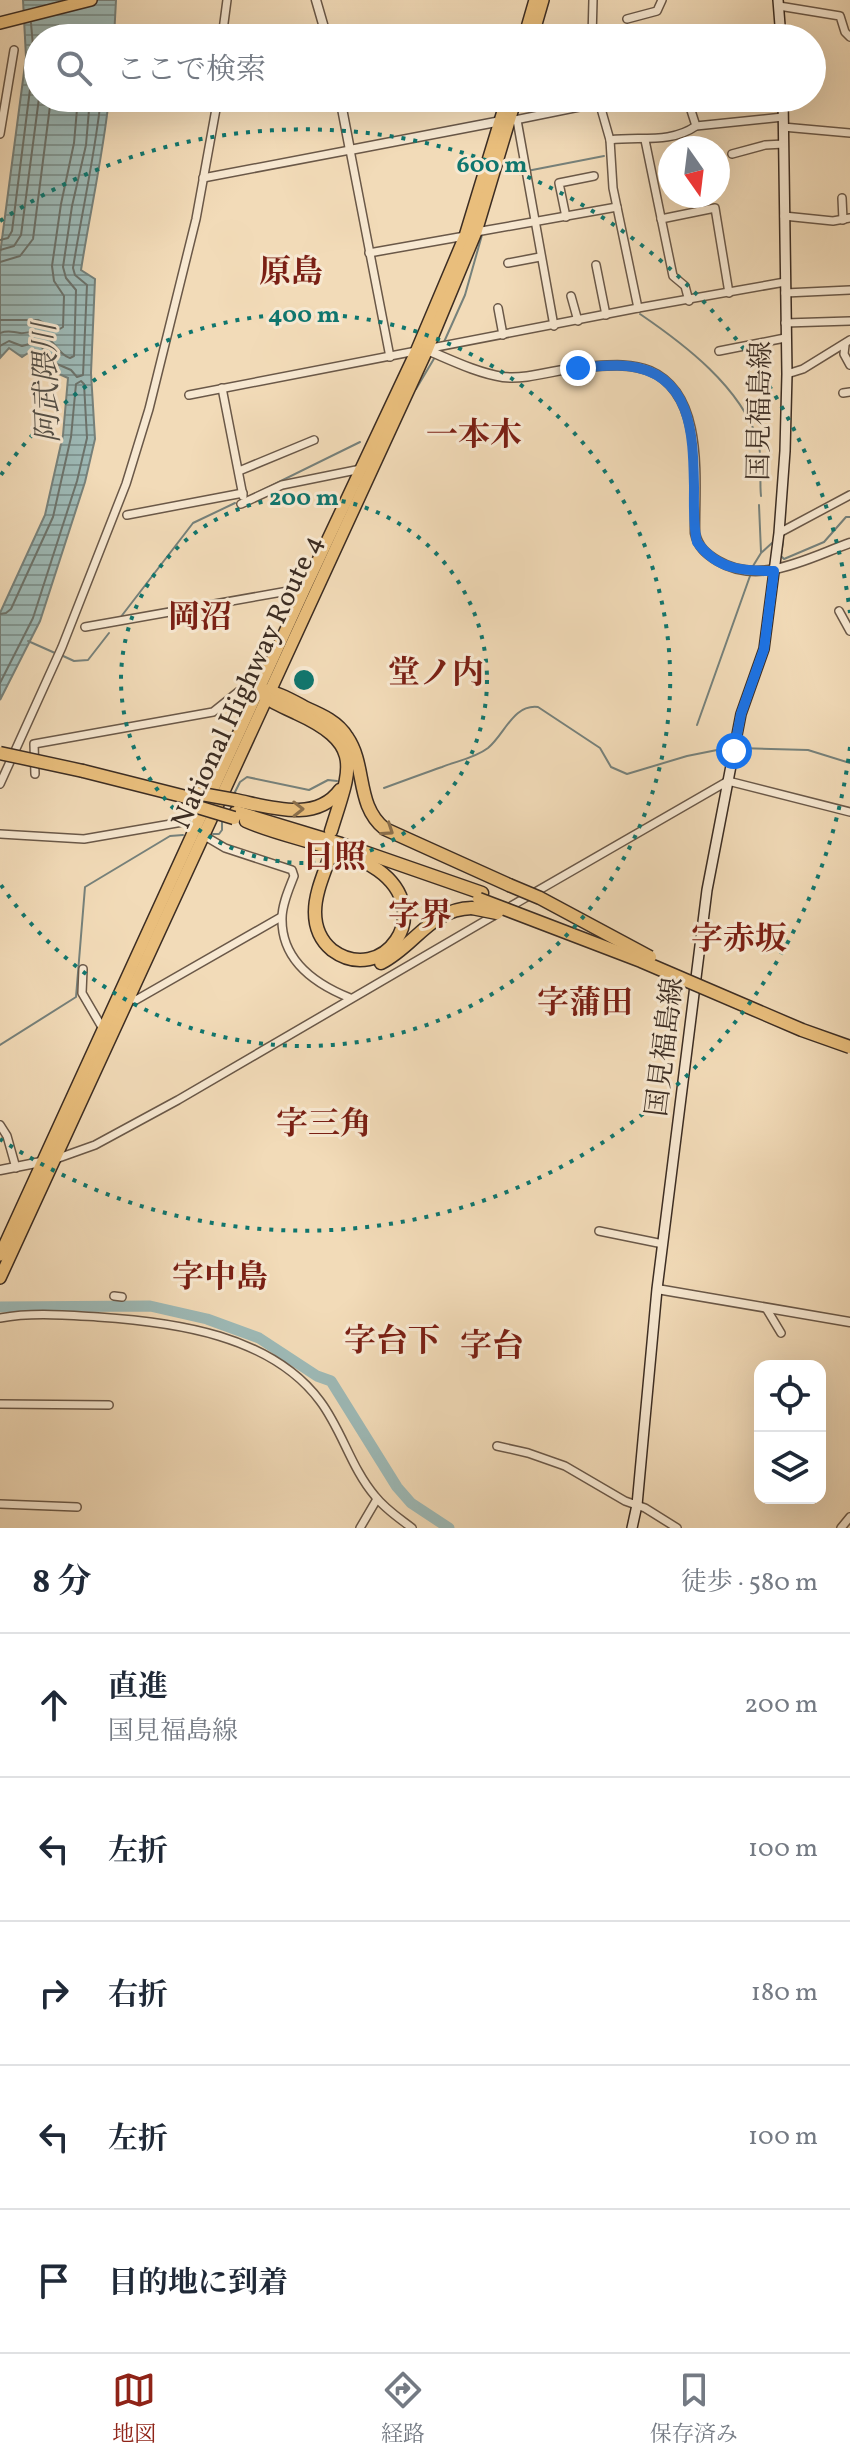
<!DOCTYPE html>
<html lang="ja">
<head>
<meta charset="utf-8">
<style>
	body { margin:0; font-family:Vollkorn,"Noto Serif JP",serif; background:#f6f6f7; color:#1f2937 }
	.controls { position:absolute; right:24px; bottom:24px; display:grid; overflow:hidden; border-radius:16px; box-shadow:0 8px 32px #0002 }
	.controls button { width:72px; height:72px; display:grid; place-items:center; padding:0; border:0; border-bottom:2px solid #e0e1e3; background:#fff; color:#1f2937; font:40px sans-serif }
	.compass { position:absolute; left:658px; top:136px; width:72px; height:72px; border-radius:50%; background:#fff; box-shadow:0 8px 32px #0002; rotate:166deg }
	.stop { position:absolute; width:24px; height:24px; margin:-18px; border:6px solid #1a73e8; border-radius:50%; background:#fff }
	.stop.end { background:#1a73e8; border-color:#fff; box-shadow:0 2px 8px #0008 }
	.list { margin:0; padding:0; list-style:none }
	h2 { display:flex; justify-content:space-between; align-items:center; height:104px; margin:0; padding:0 32px; font-size:34px }
	h2 small { font-size:26px; font-weight:400; color:#747a83 }
	.list li { display:grid; grid-template-columns:52px 1fr auto; gap:24px; align-items:center; box-sizing:border-box; height:144px; padding:0 32px; border-top:2px solid #e0e1e3 }
	.list b { display:block; font-size:30px; white-space:nowrap }
	.list p { margin:0; font-size:26px; white-space:nowrap; color:#747a83 }
	.list em { font-size:26px; font-style:normal; color:#747a83 }
	.icon { flex:none; width:44px; height:44px; fill:none; stroke:currentColor; stroke-width:2; stroke-linecap:round; stroke-linejoin:round }
	.map { position:relative; flex:none; width:850px; height:1528px; overflow:hidden }
	.search { position:absolute; background:#fff; box-shadow:0 8px 32px #0002; left:24px; right:24px; top:24px; height:88px; display:flex; align-items:center; gap:20px; box-sizing:border-box; padding:0 28px; border-radius:44px; color:#747a83; font-size:30px }
	.sheet { height:824px; background:#fff }
	nav { display:flex; justify-content:space-around; align-items:center; box-sizing:border-box; height:112px; border-top:2px solid #e0e1e3; background:#fff; font-size:22px; color:#747a83 }
	nav a { display:grid; justify-items:center; gap:4px }
	nav .on { color:#8f2418 }
	.map>svg:first-child { display:block }
	.water { fill:url(#water-rules); stroke:#76817b; stroke-width:2 }
	.lines { fill:none; stroke-linecap:round; stroke-linejoin:round }
	.shore { stroke:#6c736c; stroke-width:2 }
	.stream { stroke:#76817b; stroke-width:2 }
	.river { stroke:#9db9b6; stroke-width:11 }
	.minor-casing { stroke:#6a5848; stroke-width:10 }
	.tertiary-casing { stroke:#6a5848; stroke-width:11 }
	.secondary-casing { stroke:#3c2d23; stroke-width:12 }
	.trunk-casing { stroke:#3c2d23; stroke-width:14 }
	.motorway-casing { stroke:#3c2d23; stroke-width:15 }
	.minor { stroke:#f7e8d1; stroke-width:7 }
	.tertiary { stroke:#f7e8d1; stroke-width:8 }
	.secondary { stroke:#f7e8d1; stroke-width:9 }
	.trunk { stroke:#e9be7c; stroke-width:11 }
	.motorway { stroke:#e9be7c; stroke-width:12 }
	.motorway-bridge-casing { stroke:#3c2d23; stroke-width:15; stroke-linecap:butt }
	.motorway-bridge { stroke:#e9be7c; stroke-width:12 }
	.oneway { stroke:#8a6e4b }
	.route { stroke:#1a73e8; stroke-width:10 }
	.ring { fill:none; stroke:#0f766e; stroke-width:4; stroke-dasharray:4 8 }
	.labels { text-anchor:middle; dominant-baseline:central; stroke-width:6; stroke-linejoin:round; paint-order:stroke }
	.street-label { font-size:28px; fill:#3c2d23; stroke:#f7e8d1 }
	.water-label { font-size:30px; font-style:italic; fill:#545048; stroke:#f7e8d1 }
	.quarter-label { font-size:32px; font-weight:bold; fill:#7a1f14; stroke:#f7e8d1 }
	.centre { fill:#0f766e; stroke:#f7e8d1; stroke-width:4 }
	.ring-label { font-size:24px; text-anchor:middle; font-weight:bold; fill:#0f766e; stroke:#f7e8d1; stroke-width:6; stroke-linejoin:round; paint-order:stroke }
</style>
</head>
<body>
<div class="map">
<svg width="850" height="1528" viewBox="0 0 850 1528">
	<defs>
		<pattern id="water-rules" width="6" height="5" patternUnits="userSpaceOnUse" patternTransform="scale(2)"><rect width="6" height="5" fill="#9db9b6"/><path d="M0 2.5h6" fill="none" stroke="#819794"/></pattern>
	</defs>
	<rect width="100%" height="100%" fill="#f2dbb8"/>
	<filter id="stains"><feTurbulence type="fractalNoise" baseFrequency=".0025" numOctaves="4"/><feColorMatrix values="0 0 0 0 .2 0 0 0 0 .09 0 0 0 0 .02 0 0 0 .5 -.17"/></filter>
	<radialGradient id="worn" r=".72"><stop offset=".6" stop-color="#630" stop-opacity="0"/><stop offset="1" stop-color="#630" stop-opacity=".3"/></radialGradient>
	<!-- water -->
	<path class="water" d="M23 0H116L114 38H38V98H109C103 156 90 212 81 270L95 279 91 373 95 439 85 482 40 621 0 700V613L45 515 63 435 68 378 52 371 34 349 22 357 9 348 0 358V254L26 57Z"/>
	<g class="lines">
		<!-- shore -->
		<g class="shore">
			<path d="M0 240 8 238 12 231 34 58 31 23"/>
			<path d="M0 250 14 246 21 235 39 98"/>
			<path d="M0 262 20 256 33 239 51 98"/>
			<path d="M0 320H38L58 330 63 327 64 296 54 281 52 266 61 204 74 143 78 98"/>
			<path d="M0 333C9 330 11 332 20 333 26 334 32 330 40 332 53 337 57 354 70 358L74 356 76 290 66 278 63 267 72 206 86 145 90 98"/>
			<path d="M0 346 9 341 22 346 37 342 57 364 71 370 77 377 83 375 87 285 75 275 73 268C82 211 95 155 101 98"/>
			<path d="M0 614 6 613 11 609 53 517 71 437 76 384 81 381 84 384 87 438 77 481 33 618 0 683"/>
		</g>
		<!-- stream -->
		<g class="stream">
			<path d="M527 171 604 156"/>
			<path d="M640 314C684 344 741 387 758 441 763 460 759 477 761 496"/>
			<path d="M444 342 465 295 482 235"/>
			<path d="M416 389 435 357"/>
			<path d="M246 498 360 442"/>
			<path d="M759 505 761 552"/>
			<path d="M783 541 781 556 784 559 824 542 846 517H850"/>
			<path d="M753 566 761 553 772 543"/>
			<path d="M120 618 193 523 235 503"/>
			<path d="M28 641 55 653"/>
			<path d="M61 655 74 661 88 660 109 633"/>
			<path d="M697 725 750 576"/>
			<path d="M738 748 808 750 850 763"/>
			<path d="M384 788C403 781 422 774 442 767 457 761 475 758 488 748 505 734 513 704 538 707L600 748 611 767 627 774 687 756 732 747"/>
			<path d="M233 796 240 782 247 777 309 790 328 780 337 781"/>
			<path d="M213 834H219L222 830V820"/>
			<path d="M0 1045 76 997 85 887 170 836 183 835"/>
		</g>
		<!-- river -->
		<path class="river" d="M0 1307 150 1306 207 1319 259 1338 317 1376 331 1381 397 1487 411 1503 449 1528"/>
		<!-- minor casing -->
		<g class="minor-casing">
			<g id="minor">
				<path d="M779 6 840 16 845 32 850 37"/>
				<path d="M627 19 657 11 662 0"/>
				<path d="M222 38 227 0"/>
				<path d="M592 38 593 0"/>
				<path d="M598 98 610 140 613 188 638 308"/>
				<path d="M687 98 696 126"/>
				<path d="M515 120 599 103"/>
				<path d="M517 120 554 326"/>
				<path d="M783 127 850 133"/>
				<path d="M0 134 14 50"/>
				<path d="M610 140C639 136 670 144 696 126L783 117"/>
				<path d="M645 140 673 276 685 286 689 301"/>
				<path d="M732 154 765 145 784 144"/>
				<path d="M203 178 350 150 390 357"/>
				<path d="M842 198 843 220"/>
				<path d="M784 216 833 221 850 218"/>
				<path d="M566 217 559 183 594 176"/>
				<path d="M661 219 715 208 729 293"/>
				<path d="M476 232 617 207"/>
				<path d="M369 253 465 236"/>
				<path d="M508 263 540 257"/>
				<path d="M596 265 606 315"/>
				<path d="M785 293 850 290"/>
				<path d="M571 296 578 321"/>
				<path d="M498 308 503 335"/>
				<path d="M785 323 850 321"/>
				<path d="M845 345 844 354 850 365"/>
				<path d="M719 351 785 338"/>
				<path d="M787 374 803 369 850 340"/>
				<path d="M222 388 243 496"/>
				<path d="M843 393 850 392"/>
				<path d="M189 395 638 308 785 282"/>
				<path d="M239 471 314 440"/>
				<path d="M241 504 282 485 361 469"/>
				<path d="M127 515 243 493"/>
				<path d="M779 533 850 495"/>
				<path d="M839 611 850 631"/>
				<path d="M85 627 305 588"/>
				<path d="M35 774 34 744 213 712 238 692 246 689 259 690"/>
				<path d="M0 784 62 647 126 484 149 409 196 219 218 98"/>
				<path d="M0 834 84 839 200 819"/>
				<path d="M203 835 225 848 292 870 294 876C289 889 282 904 282 918 281 961 315 984 350 998"/>
				<path d="M506 909 728 781 850 812"/>
				<path d="M83 969 82 993 103 1029"/>
				<path d="M128 996 136 1000 281 917"/>
				<path d="M0 1125 7 1136 16 1168"/>
				<path d="M53 1160 95 1145 178 1100 495 915"/>
				<path d="M599 1231 663 1244"/>
				<path d="M114 1296 122 1297"/>
				<path d="M766 1308 781 1333"/>
				<path d="M0 1318C32 1312 65 1315 98 1317 174 1322 271 1335 320 1401 342 1430 351 1468 375 1496 385 1509 399 1518 412 1528"/>
				<path d="M0 1404 109 1405"/>
				<path d="M497 1446 528 1453 565 1466 625 1501 645 1508 677 1528"/>
				<path d="M0 1504 77 1507"/>
				<path d="M360 1528 377 1499"/>
				<path d="M841 1528 850 1517"/>
			</g>
		</g>
		<!-- tertiary casing -->
		<g class="tertiary-casing">
			<g id="tertiary">
				<path d="M316 0 327 38"/>
				<path d="M340 98 350 150 501 121"/>
				<path d="M427 350C451 360 477 373 503 377 528 380 557 369 582 367 604 366 629 362 650 371 706 395 694 484 695 533 698 547 706 554 718 561 760 586 808 558 850 543"/>
				<path d="M0 1170 46 1161"/>
				<path d="M657 1289 850 1322"/>
			</g>
		</g>
		<!-- secondary casing -->
		<g class="secondary-casing">
			<g id="secondary">
				<path d="M778 0 781 38"/>
				<path d="M632 1528 637 1505 657 1289 707 890 741 714 764 649 779 533 785 451 787 374 783 98"/>
			</g>
		</g>
		<!-- trunk casing -->
		<g class="trunk-casing">
			<g id="trunk">
				<path d="M0 23 91 0"/>
				<path d="M524 38 535 0"/>
				<path d="M532 38 543 0"/>
				<path d="M0 1255 305 588 416 352 465 236 507 98"/>
				<path d="M0 1278 427 350 476 232 516 98"/>
			</g>
		</g>
		<!-- motorway casing -->
		<g class="motorway-casing">
			<g id="motorway">
				<path d="M259 690C276 691 291 700 306 708 322 715 338 722 347 737 367 766 355 805 385 829L509 885"/>
				<path d="M259 690C269 702 282 706 296 713 366 745 350 769 331 831"/>
				<path d="M83 771 194 799"/>
				<path d="M235 800C270 807 316 823 340 790"/>
				<path d="M236 812 341 844 482 893"/>
				<path d="M246 821C286 839 342 845 378 870 438 913 382 987 332 950 320 940 315 927 315 912 315 894 323 876 329 859"/>
				<path d="M381 963C415 946 430 909 472 908"/>
			</g>
		</g>
		<!-- minor -->
		<use href="#minor" class="minor"/>
		<!-- tertiary -->
		<use href="#tertiary" class="tertiary"/>
		<!-- secondary -->
		<use href="#secondary" class="secondary"/>
		<!-- trunk -->
		<use href="#trunk" class="trunk"/>
		<!-- motorway -->
		<use href="#motorway" class="motorway"/>
		<!-- motorway-bridge casing -->
		<g class="motorway-bridge-casing">
			<g id="motorway-bridge">
				<path d="M0 753 83 771"/>
				<path d="M196 793 235 800"/>
				<path d="M191 805 234 818"/>
				<path d="M509 885 540 898 650 957"/>
				<path d="M479 899 641 961 802 1030 850 1047"/>
				<path d="M472 908 497 913"/>
			</g>
		</g>
		<!-- motorway-bridge -->
		<use href="#motorway-bridge" class="motorway-bridge"/>
	</g>
	<!-- one-way arrows -->
	<defs><path id="oneway-chevron" d="M-2-3.5L2.5 0L-2 3.5" fill="none" stroke-width="1.6" stroke-linecap="round" stroke-linejoin="round" transform="scale(2)"/></defs>
	<g class="oneway">
		<use href="#oneway-chevron" transform="translate(298 809) rotate(-1)"/>
		<use href="#oneway-chevron" transform="translate(388 830) rotate(34)"/>
	</g>
	<g class="lines">
		<!-- route -->
		<path class="route" d="M578 368C594 367 611 364 627 366 693 373 693 436 694 487 694 505 693 525 697 542 717 570 743 571 774 571L764 649 741 714 734 751"/>
	</g>
	<!-- distance rings -->
	<g class="ring">
		<circle cx="304" cy="680" r="183"/>
		<path d="M1 475A366 366 0 1 1 1 885"/>
		<path d="M850 747A550 550 0 0 1 0 1139M0 221A550 550 0 0 1 850 613"/>
	</g>
	<g class="labels">
		<!-- street labels -->
		<g class="street-label">
			<text transform="translate(761 411) rotate(-89)">国見福島線</text>
			<text transform="translate(248 682) rotate(-65)">National Highway Route 4</text>
			<text transform="translate(666 1047) rotate(-83)">国見福島線</text>
		</g>
		<!-- water labels -->
		<g class="water-label">
			<text transform="translate(48 383) rotate(-92)">阿武隈川</text>
		</g>
		<!-- quarter labels -->
		<g class="quarter-label">
			<text x="291" y="274">原島</text>
			<text x="474" y="437">一本木</text>
			<text x="200" y="619">岡沼</text>
			<text x="436" y="675">堂ノ内</text>
			<text x="334" y="859">日照</text>
			<text x="420" y="917">字界</text>
			<text x="739" y="941">字赤坂</text>
			<text x="585" y="1005">字蒲田</text>
			<text x="324" y="1126">字三角</text>
			<text x="220" y="1279">字中島</text>
			<text x="392" y="1343">字台下</text>
			<text x="492" y="1348">字台</text>
		</g>
	</g>
	<circle cx="304" cy="680" r="12" class="centre"/>
	<g class="ring-label">
		<text x="492" y="172">600 m</text>
		<text x="304" y="322">400 m</text>
		<text x="304" y="505">200 m</text>
	</g>
	<rect width="100%" height="100%" filter="url(#stains)"/>
	<rect width="100%" height="100%" fill="url(#worn)"/>
</svg>
<div class="controls">
<button><svg class="icon" aria-label="locate" viewBox="0 0 24 24"><circle cx="12" cy="12" r="6"/><path d="M12 2v4M12 18v4M2 12h4M18 12h4"/></svg></button>
<button><svg class="icon" aria-label="layers" viewBox="0 0 24 24"><path d="M12 4l9 5-9 5-9-5zM3 14l9 5 9-5"/></svg></button>
</div>
<svg class="compass" viewBox="-18 -18 36 36"><path d="M0-13l5 13h-10z" fill="#e53935"/><path d="M0 13l5-13h-10z" fill="#747a83"/></svg>
<div class="stop" style="left:734px;top:751px"></div>
<div class="stop end" style="left:578px;top:368px"></div>
<div class="search"><svg class="icon" aria-label="search" viewBox="0 0 24 24"><circle cx="10" cy="10" r="6"/><path d="M15 15l6 6"/></svg>ここで検索</div>
</div>
<section class="sheet">
<h2>8 分<small>徒歩 · 580 m</small></h2>
<ul class="list">
<li><svg class="icon" aria-label="ahead" viewBox="0 0 24 24"><path d="M12 20V5M6 11l6-6 6 6"/></svg><div><b>直進</b><p>国見福島線</p></div><em>200 m</em></li>
<li><svg class="icon" aria-label="left" viewBox="0 0 24 24"><path d="M17 20v-9H6M10 6l-5 5 5 5"/></svg><div><b>左折</b></div><em>100 m</em></li>
<li><svg class="icon" aria-label="right" viewBox="0 0 24 24"><path d="M7 20v-9h11M14 6l5 5-5 5"/></svg><div><b>右折</b></div><em>180 m</em></li>
<li><svg class="icon" aria-label="left" viewBox="0 0 24 24"><path d="M17 20v-9H6M10 6l-5 5 5 5"/></svg><div><b>左折</b></div><em>100 m</em></li>
<li><svg class="icon" aria-label="arrive" viewBox="0 0 24 24"><path d="M6 21V4h12l-3 4 3 4H6"/></svg><div><b>目的地に到着</b></div></li>
</ul>
</section>
<nav>
<a class="on"><svg class="icon" aria-label="map" viewBox="0 0 24 24"><path d="M3 6l6-2 6 2 6-2v14l-6 2-6-2-6 2zM9 4v14M15 6v14"/></svg>地図</a>
<a><svg class="icon" aria-label="directions" viewBox="0 0 24 24"><path d="M12 3l9 9-9 9-9-9zM9 14v-3h6M13 9l2 2-2 2"/></svg>経路</a>
<a><svg class="icon" aria-label="saved" viewBox="0 0 24 24"><path d="M7 4h10v16l-5-4-5 4z"/></svg>保存済み</a>
</nav>
</body>
</html>
